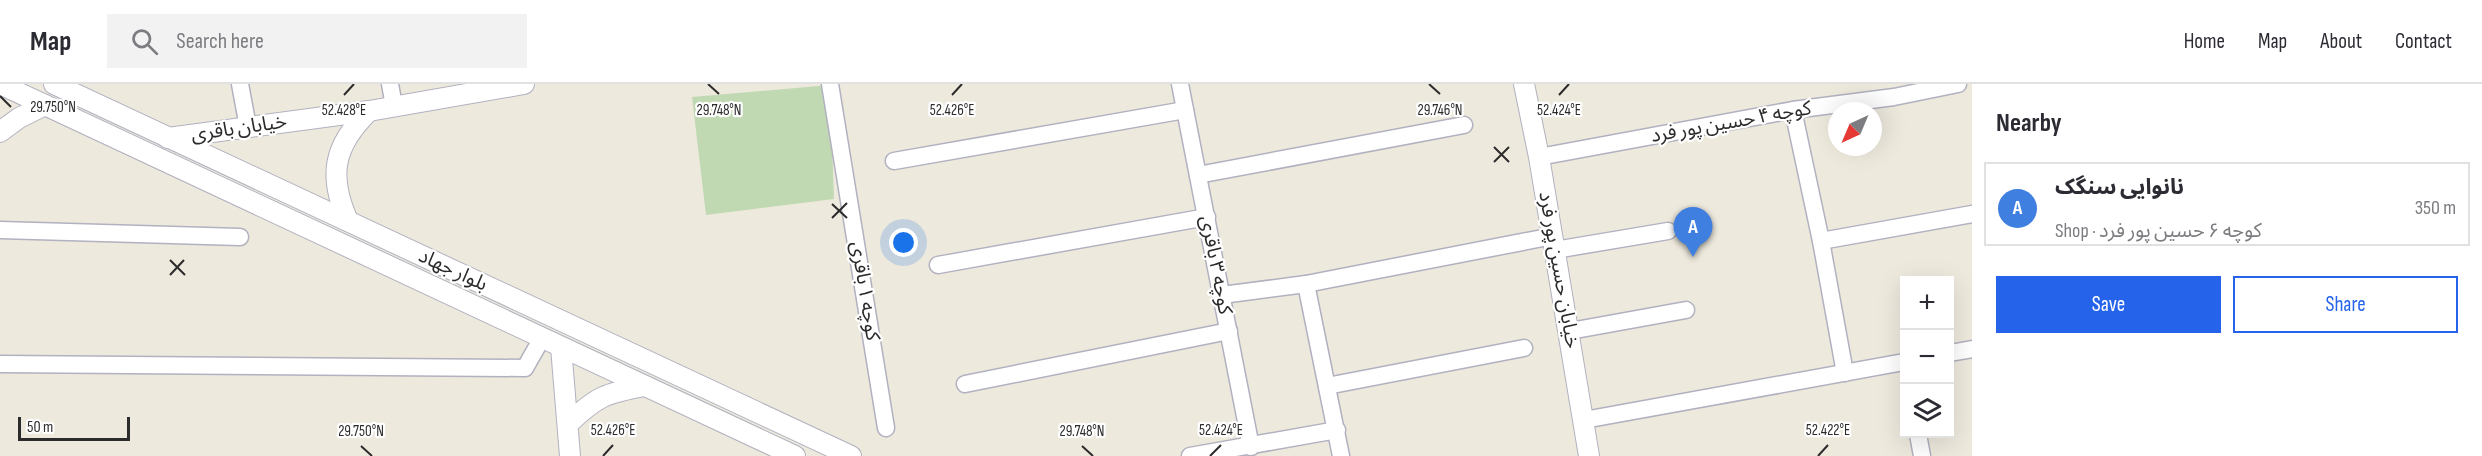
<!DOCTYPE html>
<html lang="en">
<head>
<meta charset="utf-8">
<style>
	body { margin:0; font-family:"Sofia Sans Condensed","Noto Sans Arabic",sans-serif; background:#f2f2f3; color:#2b2b33 }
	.controls { position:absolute; right:18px; bottom:18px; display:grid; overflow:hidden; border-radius:0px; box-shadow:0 6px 24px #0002 }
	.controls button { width:54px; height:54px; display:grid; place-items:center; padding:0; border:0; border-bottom:2px solid #e1e1e2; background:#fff; color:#2b2b33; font:30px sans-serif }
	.compass { position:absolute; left:1828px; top:18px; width:54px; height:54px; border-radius:50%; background:#fff; box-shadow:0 6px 24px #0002; rotate:224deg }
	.scale { position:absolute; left:18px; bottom:15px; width:112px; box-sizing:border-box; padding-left:6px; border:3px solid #2b2b2b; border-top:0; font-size:16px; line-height:21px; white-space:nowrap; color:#2b2b2b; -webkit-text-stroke:4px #fff; paint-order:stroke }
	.you { position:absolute; left:904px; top:159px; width:21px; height:21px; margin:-15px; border:4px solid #fff; border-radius:50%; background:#1a73e8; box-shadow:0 0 0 9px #1a73e833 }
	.badge { display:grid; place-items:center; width:39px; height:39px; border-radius:50%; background:#2563eb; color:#fff; font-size:20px; font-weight:700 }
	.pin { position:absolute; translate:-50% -50px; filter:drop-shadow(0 2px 3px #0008) }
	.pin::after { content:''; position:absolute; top:32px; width:21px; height:18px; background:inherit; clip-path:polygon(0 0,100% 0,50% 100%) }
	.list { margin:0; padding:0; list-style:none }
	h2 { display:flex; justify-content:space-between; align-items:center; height:78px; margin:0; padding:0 24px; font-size:26px }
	h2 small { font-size:20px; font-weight:400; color:#7c7c81 }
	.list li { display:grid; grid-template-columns:39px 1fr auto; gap:18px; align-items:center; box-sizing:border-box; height:84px; margin:0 12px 12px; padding:0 12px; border:2px solid #e1e1e2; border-radius:0px }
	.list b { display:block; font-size:22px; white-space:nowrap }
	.list p { margin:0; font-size:20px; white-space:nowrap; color:#7c7c81 }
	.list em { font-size:20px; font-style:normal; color:#7c7c81 }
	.actions { display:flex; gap:12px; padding:18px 24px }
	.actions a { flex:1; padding:14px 0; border:2px solid #2563eb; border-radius:0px; text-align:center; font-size:21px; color:#2563eb }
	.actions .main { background:#2563eb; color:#fff }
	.icon { flex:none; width:33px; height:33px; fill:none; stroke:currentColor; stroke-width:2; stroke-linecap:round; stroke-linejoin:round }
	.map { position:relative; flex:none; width:1972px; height:372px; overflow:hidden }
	header { display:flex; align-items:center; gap:36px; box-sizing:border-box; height:84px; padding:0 30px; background:#fff; border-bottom:2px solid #e1e1e2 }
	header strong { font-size:28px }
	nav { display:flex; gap:33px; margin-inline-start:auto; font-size:21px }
	.search { width:420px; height:54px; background:#f2f2f3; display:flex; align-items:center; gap:15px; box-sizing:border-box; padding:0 21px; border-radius:0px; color:#7c7c81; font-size:22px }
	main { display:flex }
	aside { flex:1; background:#fff }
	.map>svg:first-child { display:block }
	.cemetery { fill:#c0d9b3 }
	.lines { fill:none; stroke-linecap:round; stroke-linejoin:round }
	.minor-casing { stroke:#b1b1c0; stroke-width:19 }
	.tertiary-casing { stroke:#b1b1c0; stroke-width:22 }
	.minor { stroke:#fff; stroke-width:16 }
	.tertiary { stroke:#fff; stroke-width:20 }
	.ticks { fill:none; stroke:#2b2b2b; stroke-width:2 }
	.labels { text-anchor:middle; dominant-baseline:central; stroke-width:4.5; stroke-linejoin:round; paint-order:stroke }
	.street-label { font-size:20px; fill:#2b2b2b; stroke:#fff }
	.ticks-label { font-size:15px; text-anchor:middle; fill:#2b2b2b; stroke:#fff; stroke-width:4.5; stroke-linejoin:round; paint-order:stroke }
</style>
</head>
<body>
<header>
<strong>Map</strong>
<div class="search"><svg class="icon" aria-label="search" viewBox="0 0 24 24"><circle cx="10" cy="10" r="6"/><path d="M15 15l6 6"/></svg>Search here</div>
<nav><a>Home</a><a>Map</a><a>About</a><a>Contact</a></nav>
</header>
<main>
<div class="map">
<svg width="1972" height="372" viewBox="0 0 1972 372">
	<rect width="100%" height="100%" fill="#eee9dd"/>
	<!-- cemetery -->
	<path class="cemetery" d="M830 1 834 115 706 131 692 13Z"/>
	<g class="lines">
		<!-- minor casing -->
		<g class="minor-casing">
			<g id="minor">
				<path d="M240 0 248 43"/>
				<path d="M390 0 394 22"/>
				<path d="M830 0 886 344"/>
				<path d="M1180 0 1251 363"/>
				<path d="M1793 26 1821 157 1845 289"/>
				<path d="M1539 73 1793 26 1894 13 1958 0"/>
				<path d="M894 77 1185 26"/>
				<path d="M1198 91 1464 41"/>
				<path d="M0 146 240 153"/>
				<path d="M1821 157 1972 130"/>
				<path d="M1555 166 1668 147"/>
				<path d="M938 181 1207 133"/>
				<path d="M1306 200 1341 372"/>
				<path d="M1222 211 1306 200 1553 152"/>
				<path d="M1570 247 1686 226"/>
				<path d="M1950 269 1972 265"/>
				<path d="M0 280 525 284 542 254"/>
				<path d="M965 300 1229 247"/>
				<path d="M1327 302 1524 264"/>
				<path d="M1584 336 1904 278"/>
				<path d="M1918 350 1922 372"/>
				<path d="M1190 372 1337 346"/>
			</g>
		</g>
		<!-- tertiary casing -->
		<g class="tertiary-casing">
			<g id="tertiary">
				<path d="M0 0 795 372"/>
				<path d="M54 0 851 372"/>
				<path d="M1524 0 1539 73 1589 372"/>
				<path d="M0 48 19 34 45 21"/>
				<path d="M168 54 369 27 524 0"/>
				<path d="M348 137C328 92 333 62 369 27"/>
				<path d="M561 263 570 372"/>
				<path d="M568 340C597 312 606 309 645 302"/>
			</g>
		</g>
		<!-- minor -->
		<use href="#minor" class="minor"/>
		<!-- tertiary -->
		<use href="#tertiary" class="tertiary"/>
	</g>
	<!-- ticks -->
	<path class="ticks" d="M708 0 719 10M1429 0 1440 10M344 11 354 0M952 11 962 0M1559 11 1569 0M0 12 11 23M1494 63 1509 78M1494 78 1509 63M832 120 847 134M832 134 847 119M170 176 185 191M170 191 184 176M361 362 372 372M1082 362 1093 372M603 372 613 361M1210 372 1221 361M1818 372 1828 361"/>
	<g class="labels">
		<!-- street labels -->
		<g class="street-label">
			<text transform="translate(1731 38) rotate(-10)">کوچه ۴ حسین پور فرد</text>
			<text transform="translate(239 44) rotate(-8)">خیابان باقری</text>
			<text transform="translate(1216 181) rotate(79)">کوچه ۳ باقری</text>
			<text transform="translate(453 186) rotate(25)">بلوار جهاد</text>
			<text transform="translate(1559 186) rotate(80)">خیابان حسین پور فرد</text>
			<text transform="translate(865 207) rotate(81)">کوچه ۱ باقری</text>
		</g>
	</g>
	<g class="ticks-label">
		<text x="53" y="28">29.750°N</text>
		<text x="719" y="31">29.748°N</text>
		<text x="1440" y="31">29.746°N</text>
		<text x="952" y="31">52.426°E</text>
		<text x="344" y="31">52.428°E</text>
		<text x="1559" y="31">52.424°E</text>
		<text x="613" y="351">52.426°E</text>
		<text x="1221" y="351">52.424°E</text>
		<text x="1828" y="351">52.422°E</text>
		<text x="361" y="352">29.750°N</text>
		<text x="1082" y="352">29.748°N</text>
	</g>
</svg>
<div class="controls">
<button>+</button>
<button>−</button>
<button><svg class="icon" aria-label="layers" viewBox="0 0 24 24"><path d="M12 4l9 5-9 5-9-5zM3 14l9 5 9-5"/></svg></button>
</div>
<svg class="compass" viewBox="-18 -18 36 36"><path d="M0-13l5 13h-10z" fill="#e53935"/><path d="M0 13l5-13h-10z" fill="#7c7c81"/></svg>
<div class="scale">50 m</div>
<div class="you"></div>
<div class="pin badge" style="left:1693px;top:173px;background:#3f7fe0">A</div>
</div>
<aside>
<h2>Nearby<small></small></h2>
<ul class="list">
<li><span class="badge" style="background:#3f7fe0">A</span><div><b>نانوایی سنگک</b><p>Shop · کوچه ۶ حسین پور فرد</p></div><em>350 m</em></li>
</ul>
<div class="actions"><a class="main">Save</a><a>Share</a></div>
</aside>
</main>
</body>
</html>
